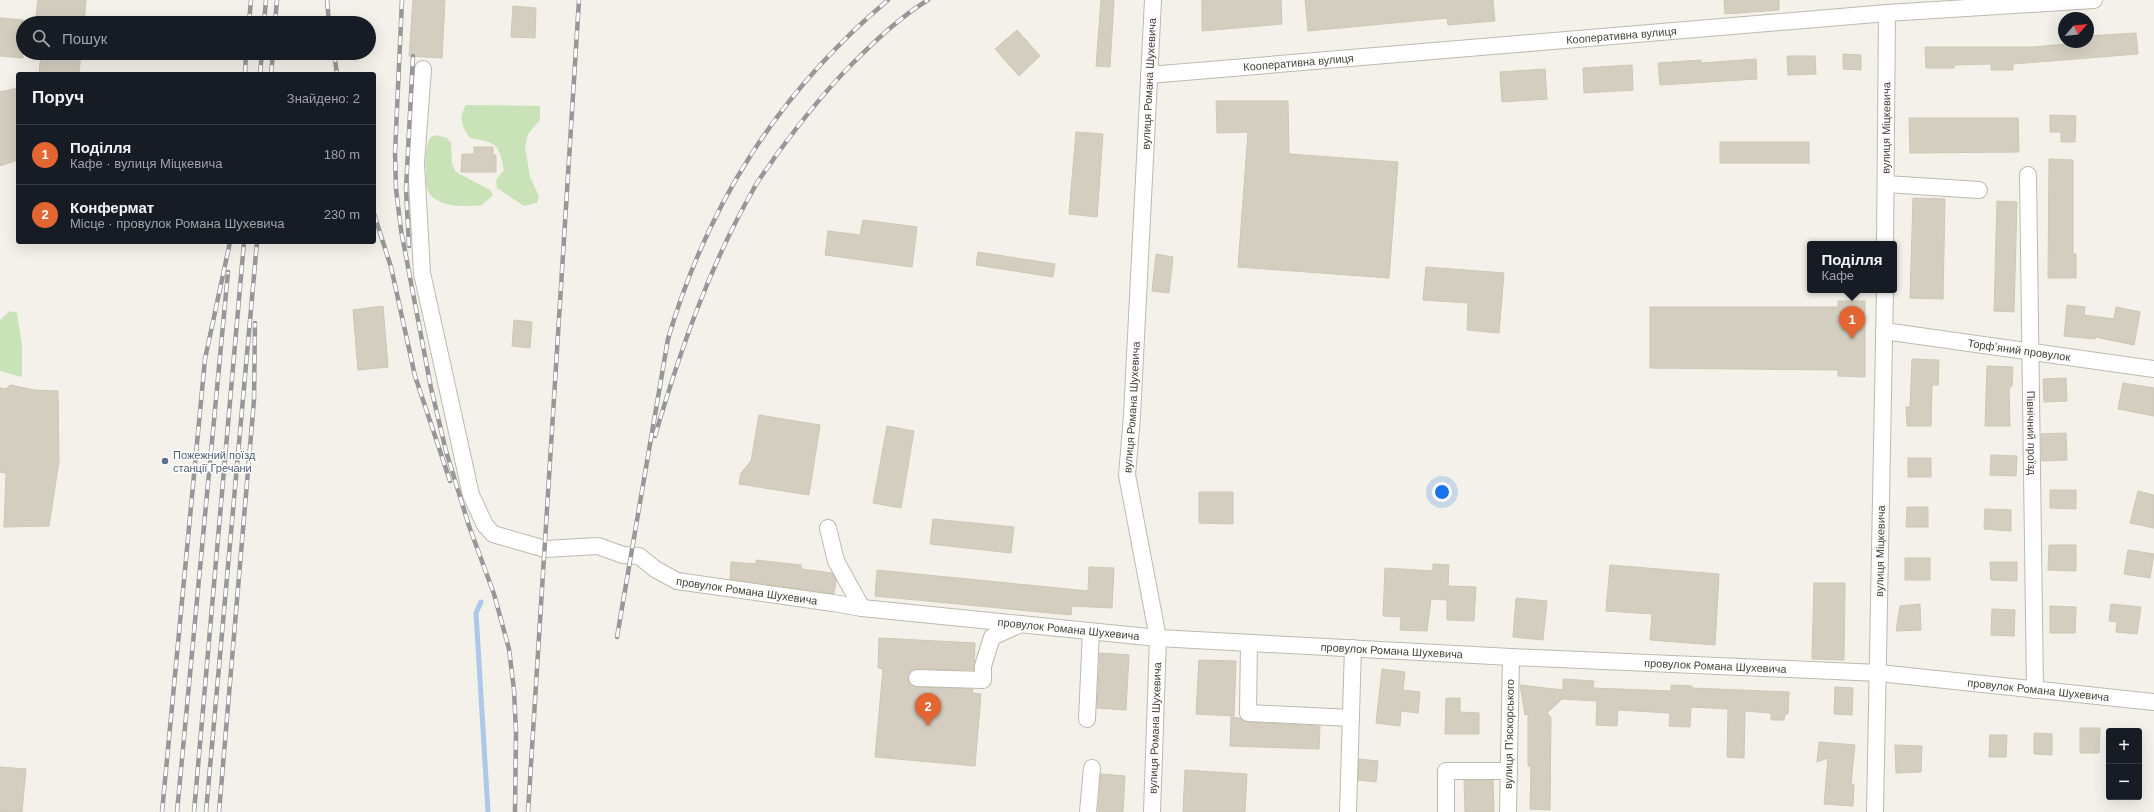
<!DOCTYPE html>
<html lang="uk">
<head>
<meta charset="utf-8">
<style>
	body { margin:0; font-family:Arial,sans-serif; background:#20242c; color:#f1f3f6 }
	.controls { position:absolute; right:12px; bottom:12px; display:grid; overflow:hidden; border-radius:4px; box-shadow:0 4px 16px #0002 }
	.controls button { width:36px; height:36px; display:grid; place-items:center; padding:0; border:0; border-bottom:1px solid #363941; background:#171b24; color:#f1f3f6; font:20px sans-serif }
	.compass { position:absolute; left:2058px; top:12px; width:36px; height:36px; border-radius:50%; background:#171b24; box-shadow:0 4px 16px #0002; rotate:62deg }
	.you { position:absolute; left:1442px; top:492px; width:14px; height:14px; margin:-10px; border:3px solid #fff; border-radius:50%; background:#1a73e8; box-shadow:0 0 0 6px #1a73e833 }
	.badge { display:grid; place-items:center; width:26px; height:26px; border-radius:50%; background:#e26532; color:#fff; font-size:13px; font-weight:700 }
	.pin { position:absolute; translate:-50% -33px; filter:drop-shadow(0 1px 2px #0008) }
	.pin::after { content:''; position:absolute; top:21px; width:14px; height:12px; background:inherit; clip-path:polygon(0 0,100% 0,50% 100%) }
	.popup { position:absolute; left:1807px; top:241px; width:90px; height:52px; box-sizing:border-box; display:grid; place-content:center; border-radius:4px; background:#171b24; filter:drop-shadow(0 1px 3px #0005); font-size:13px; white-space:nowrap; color:#9ea1a6 }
	.popup b { font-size:15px; color:#f1f3f6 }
	.popup::after { content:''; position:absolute; left:50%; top:100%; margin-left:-8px; border:8px solid transparent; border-top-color:#171b24 }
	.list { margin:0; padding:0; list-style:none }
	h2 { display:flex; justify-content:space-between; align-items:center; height:52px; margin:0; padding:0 16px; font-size:17px }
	h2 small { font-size:13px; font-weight:400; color:#9ea1a6 }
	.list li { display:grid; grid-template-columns:26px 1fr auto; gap:12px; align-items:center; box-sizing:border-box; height:60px; padding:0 16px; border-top:1px solid #363941 }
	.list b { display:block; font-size:15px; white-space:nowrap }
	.list p { margin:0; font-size:13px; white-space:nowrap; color:#9ea1a6 }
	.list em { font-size:13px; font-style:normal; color:#9ea1a6 }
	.icon { flex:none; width:22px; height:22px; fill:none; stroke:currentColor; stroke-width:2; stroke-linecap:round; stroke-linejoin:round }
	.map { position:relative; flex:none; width:2154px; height:812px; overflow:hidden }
	.search { position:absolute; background:#171b24; box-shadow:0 4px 16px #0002; left:16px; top:16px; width:360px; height:44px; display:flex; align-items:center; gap:10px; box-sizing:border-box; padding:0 14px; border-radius:22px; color:#9ea1a6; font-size:15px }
	.panel { position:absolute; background:#171b24; box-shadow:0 4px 16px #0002; left:16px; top:72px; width:360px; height:172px; border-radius:4px }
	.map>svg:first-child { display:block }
	.green { fill:#c9e2b7 }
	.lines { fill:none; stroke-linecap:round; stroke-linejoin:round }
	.stream { stroke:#adc8e8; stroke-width:5 }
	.building { fill:#d3cec0; stroke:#cdc7b4 }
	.minor-casing { stroke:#bdbaad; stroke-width:18 }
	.minor { stroke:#fff; stroke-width:16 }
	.rail-casing { stroke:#979797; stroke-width:4.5 }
	.rail { stroke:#fff; stroke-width:3; stroke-dasharray:9; stroke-linecap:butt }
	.service-dot { fill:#5c6f8a; stroke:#fff; stroke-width:1.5 }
	.labels { text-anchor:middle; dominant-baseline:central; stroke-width:3; stroke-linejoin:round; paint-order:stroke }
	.street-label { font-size:11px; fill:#464238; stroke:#fff }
	.service-label { font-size:11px; fill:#4e5e75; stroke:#fff; text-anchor:start }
</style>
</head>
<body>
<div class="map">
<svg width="2154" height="812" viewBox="0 0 2154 812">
	<rect width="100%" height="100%" fill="#f3f1e9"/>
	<!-- green -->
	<g class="green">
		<path d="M466 105 540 106V120L528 134 525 147 530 177 539 196 537 203 524 206 497 188 496 180 504 170C499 144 496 142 470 138 462 126 458 118 466 105Z"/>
		<path d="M437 135 447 138 451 143 452 164 456 172 490 190 493 195 482 205C467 207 436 208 428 191 425 185 426 176 426 170 425 158 425 147 431 137Z"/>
		<path d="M10 311 17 313 22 346V377L0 371V320Z"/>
	</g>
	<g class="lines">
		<!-- stream -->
		<path class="stream" d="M481 602 476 613 488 812"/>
	</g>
	<!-- building -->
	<g class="building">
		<path d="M38 0H86L84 23H35Z"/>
		<path d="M413 0H445L442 58 409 56Z"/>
		<path d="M1101 0H1114L1110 67 1096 66Z"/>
		<path d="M1202 0H1281L1282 24 1202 31Z"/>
		<path d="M1305 0H1493L1495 21 1448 25 1447 18 1308 31Z"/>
		<path d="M1724 0H1779V10L1725 14Z"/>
		<path d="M513 6 536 8 535 38 511 37Z"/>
		<path d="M0 18 23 20V58L0 56Z"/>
		<path d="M1017 30 1040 56 1019 76 995 49Z"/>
		<path d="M2136 33 2138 54 2013 64V70H1991V64L1954 65V68H1926L1925 47H2033L2088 42V36Z"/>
		<path d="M41 53H81L79 74H39Z"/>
		<path d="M1843 54 1861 55V70L1843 69Z"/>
		<path d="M1787 56H1815L1816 74 1788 75Z"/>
		<path d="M1756 59 1757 79 1660 85 1658 63 1701 60V63Z"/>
		<path d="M1632 65 1633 90 1584 93 1583 68Z"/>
		<path d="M1545 69 1547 99 1502 102 1500 72Z"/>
		<path d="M18 88V160L0 166V92Z"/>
		<path d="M1216 101H1288L1289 154 1398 162 1389 278 1238 267 1248 132 1217 133Z"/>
		<path d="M2050 115 2076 116 2075 142H2061V132H2050Z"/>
		<path d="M1909 118H2018L2019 152 1910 153Z"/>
		<path d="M1076 132 1103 134 1097 217 1069 214Z"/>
		<rect x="1720" y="142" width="89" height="21"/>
		<path d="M474 147H493V155H496V172H461L462 154H474Z"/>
		<path d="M2049 159 2073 160V254H2076V278H2048Z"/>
		<path d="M1913 198 1945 199 1943 299 1910 298Z"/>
		<path d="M1997 201 2017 202 2014 312 1994 311Z"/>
		<path d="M863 220 917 227 912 267 825 255 828 231 860 235Z"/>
		<path d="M978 252 1055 264 1053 277 976 265Z"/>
		<path d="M1156 254 1173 257 1169 293 1152 291Z"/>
		<path d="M1426 267 1504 273 1499 333 1467 330 1468 303 1423 300Z"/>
		<path d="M1838 301H1865V377L1838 376V370L1650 368V307H1838Z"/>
		<path d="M2067 305 2085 307 2084 315 2114 319 2116 307 2140 312 2134 345 2095 337V339L2064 336Z"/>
		<path d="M383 306 388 367 358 370 353 310Z"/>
		<path d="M514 320 532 322 530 348 512 346Z"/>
		<path d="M1912 359 1939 360 1938 385H1932L1931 426H1907L1906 407H1910Z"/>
		<path d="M1987 366 2013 367 2012 386 2009 389 2010 426H1985Z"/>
		<path d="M2066 378 2067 401 2044 402 2043 379Z"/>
		<path d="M2123 383 2154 388V416L2118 409Z"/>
		<path d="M11 385 34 390 58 391 59 461 49 526 4 527 6 473 0 472V388L5 389Z"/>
		<path d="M759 415 820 425 809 495 739 484 741 473 751 461Z"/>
		<path d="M887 426 914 431 901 508 873 503Z"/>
		<path d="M2066 433 2067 460 2042 461 2041 434Z"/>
		<path d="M1991 455 2017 456 2016 476 1990 475Z"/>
		<rect x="1908" y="458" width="23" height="19"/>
		<path d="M2050 490H2076V509L2050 508Z"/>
		<path d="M2138 491 2154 495V528L2130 523Z"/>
		<path d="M1199 492H1233V524L1199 523Z"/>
		<path d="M1907 507H1928V527H1906Z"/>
		<path d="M1985 509 2011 510V531L1984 529Z"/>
		<path d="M933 519 1014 527 1011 553 930 544Z"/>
		<path d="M2049 545H2076V571L2048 570Z"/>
		<path d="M2128 550 2154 554 2150 578 2124 574Z"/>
		<rect x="1905" y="558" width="25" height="22"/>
		<path d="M756 560 801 565V569L832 573 836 580 834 594 730 579 731 562 756 564Z"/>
		<path d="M1990 562H2017V581L1991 580Z"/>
		<path d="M1433 564 1449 565 1448 586 1476 587 1474 621 1447 620V600L1431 599 1427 631 1400 630 1401 617 1383 616 1385 568 1433 571Z"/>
		<path d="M1610 565 1719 574 1715 645 1650 640 1652 614 1606 611Z"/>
		<path d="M1089 567 1114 568 1112 608 1072 606 1071 615 875 596 877 570 1088 591Z"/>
		<path d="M1814 583H1845L1844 660 1812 659Z"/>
		<path d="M1516 598 1547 601 1543 640 1513 637Z"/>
		<path d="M1920 604 1921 630 1896 631 1900 606Z"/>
		<path d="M2111 604 2141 607 2137 634 2116 632 2117 622 2109 621Z"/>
		<path d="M2050 606 2076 607 2075 633H2050Z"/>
		<path d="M1992 609 2015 610 2014 636 1991 635Z"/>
		<path d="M879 638 975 643 974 670 917 669 909 673 908 678 909 683 916 687 973 689 972 693 981 694 975 766 875 757 883 669 878 668Z"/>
		<path d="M1100 653 1129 655 1126 710 1097 708Z"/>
		<path d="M1199 660 1236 661 1234 716 1196 714Z"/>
		<path d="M1382 669 1405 672 1403 690 1420 692 1418 713 1401 711 1400 726 1376 723Z"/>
		<path d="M1563 679 1594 681 1593 688 1671 691V685L1692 686V688L1789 692 1788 714H1785L1784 720H1771V713L1745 711 1744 758 1727 757 1728 709 1691 707 1690 727 1669 726 1670 713 1618 710 1617 726 1596 725 1597 701 1562 699 1563 698 1547 713 1551 717 1550 810 1530 809 1531 766H1528V714L1525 715 1520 685 1563 690Z"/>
		<path d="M1835 687 1853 688 1852 715 1834 714Z"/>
		<path d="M1446 698H1460V712L1479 713V734H1445Z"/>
		<path d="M1231 717 1240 718 1248 722 1320 726 1319 749 1230 746Z"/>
		<path d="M2080 728H2100L2099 753H2080Z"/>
		<path d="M2034 733 2052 734V755L2034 754Z"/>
		<path d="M1990 735H2007L2006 757H1989Z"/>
		<path d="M1819 742 1855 745 1851 784 1854 785 1853 806 1824 804 1828 758 1817 762Z"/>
		<path d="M1895 745 1922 746 1921 772 1896 773Z"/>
		<path d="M1359 759 1378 761 1376 782 1358 780Z"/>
		<path d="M0 767 26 769 22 812H0Z"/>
		<path d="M1185 770 1247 774 1245 812H1183Z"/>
		<path d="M1101 774 1125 776 1123 812H1098Z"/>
		<path d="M1464 780H1493L1494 812H1465Z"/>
	</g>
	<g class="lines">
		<!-- minor casing -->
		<g class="minor-casing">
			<g id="minor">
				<path id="s1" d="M423 69 416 163 422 273 471 495 485 525 493 534 545 549 598 546 623 555 639 556 655 569 677 581 833 603 862 608 1158 638 1511 657 1879 673 2154 702"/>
				<path id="s2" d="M1149 75 1887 13 2094 0"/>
				<path id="s3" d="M2028 175 2035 690"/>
				<path d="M1886 184 1979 190"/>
				<path id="s4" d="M1885 244 1887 13"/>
				<path d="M1884 331 2154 369"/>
				<path d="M828 528 836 561 862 608"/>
				<path d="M1249 643 1248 713 1351 718"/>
				<path d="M917 678 983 680V666L992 637 1021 624"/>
				<path d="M1087 719 1091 632"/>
				<path d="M1088 812 1092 768"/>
				<path id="s5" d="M1152 812 1158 638 1127 475 1132 416 1153 0"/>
				<path d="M1348 812 1353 648"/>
				<path d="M1446 812V771H1509"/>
				<path d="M1508 812 1511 657"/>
				<path id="s6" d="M1875 812 1885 290"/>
			</g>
		</g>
		<!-- minor -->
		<use href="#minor" class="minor"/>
		<!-- rail casing -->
		<g class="rail-casing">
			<g id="rail">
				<path d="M327 0 329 23"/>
				<path d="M402 0 395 153 396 189 401 230 431 388 446 451 469 526 494 594 509 649 514 690 516 732 515 812"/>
				<path d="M249 23 251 0"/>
				<path d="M264 23 266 0"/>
				<path d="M275 23 277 0"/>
				<path d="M334 53 337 74"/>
				<path d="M245 74 246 53"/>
				<path d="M260 74 262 53"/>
				<path d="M271 74 273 53"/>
				<path d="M374 214 391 267 415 376 450 481"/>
				<path d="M409 246 406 189 413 56"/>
				<path d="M655 436C680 351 709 267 753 190 759 178 768 168 775 157 799 124 823 93 852 64 875 41 900 17 928 0"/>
				<path d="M617 637 668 339C708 203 779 92 888 0"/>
				<path d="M162 812 205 359 230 242"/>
				<path d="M177 812 228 272"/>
				<path d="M194 812 244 242"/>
				<path d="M206 812 257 242"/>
				<path d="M219 812 254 400 255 323"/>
				<path d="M528 812 579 0"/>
			</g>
		</g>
		<!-- rail -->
		<use href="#rail" class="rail"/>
	</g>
	<!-- markers -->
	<circle class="service-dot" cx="165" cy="461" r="4"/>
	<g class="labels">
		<!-- street labels -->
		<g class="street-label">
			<text stroke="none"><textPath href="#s2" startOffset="474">Кооперативна вулиця</textPath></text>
			<text stroke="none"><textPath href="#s2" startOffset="150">Кооперативна вулиця</textPath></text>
			<text stroke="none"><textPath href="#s5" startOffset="732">вулиця Романа Шухевича</textPath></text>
			<text stroke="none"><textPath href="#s4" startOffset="116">вулиця Міцкевича</textPath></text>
			<text transform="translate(2019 350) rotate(8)">Торфʼяний провулок</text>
			<text stroke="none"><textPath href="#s5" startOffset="408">вулиця Романа Шухевича</textPath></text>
			<text stroke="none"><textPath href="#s3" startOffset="258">Північний проїзд</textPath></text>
			<text stroke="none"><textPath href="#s6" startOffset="261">вулиця Міцкевича</textPath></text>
			<text stroke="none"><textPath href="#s1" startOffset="743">провулок Романа Шухевича</textPath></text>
			<text stroke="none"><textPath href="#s1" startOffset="1067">провулок Романа Шухевича</textPath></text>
			<text stroke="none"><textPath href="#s1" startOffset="1391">провулок Романа Шухевича</textPath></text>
			<text stroke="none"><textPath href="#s1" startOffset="1715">провулок Романа Шухевича</textPath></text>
			<text stroke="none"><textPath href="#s1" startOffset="2039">провулок Романа Шухевича</textPath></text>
			<text stroke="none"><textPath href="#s5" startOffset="84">вулиця Романа Шухевича</textPath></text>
			<text transform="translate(1509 734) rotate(-89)">вулиця Пʼяскорського</text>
		</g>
		<!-- service labels -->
		<g class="service-label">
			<text x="173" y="455">Пожежний поїзд<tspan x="173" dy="13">станції Гречани</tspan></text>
		</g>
	</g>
</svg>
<div class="controls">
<button>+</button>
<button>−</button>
</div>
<svg class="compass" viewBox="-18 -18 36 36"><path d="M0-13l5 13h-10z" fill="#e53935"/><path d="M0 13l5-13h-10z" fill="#9ea1a6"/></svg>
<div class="you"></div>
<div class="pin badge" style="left:1852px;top:339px">1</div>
<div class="popup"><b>Поділля</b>Кафе</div>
<div class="pin badge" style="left:928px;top:726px">2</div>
<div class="search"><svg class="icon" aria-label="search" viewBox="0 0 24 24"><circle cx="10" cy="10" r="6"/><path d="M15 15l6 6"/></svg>Пошук</div>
<section class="panel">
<h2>Поруч<small>Знайдено: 2</small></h2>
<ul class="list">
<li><span class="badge">1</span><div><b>Поділля</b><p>Кафе · вулиця Міцкевича</p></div><em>180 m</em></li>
<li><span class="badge">2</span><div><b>Конфермат</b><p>Місце · провулок Романа Шухевича</p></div><em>230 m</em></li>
</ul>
</section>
</div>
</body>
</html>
